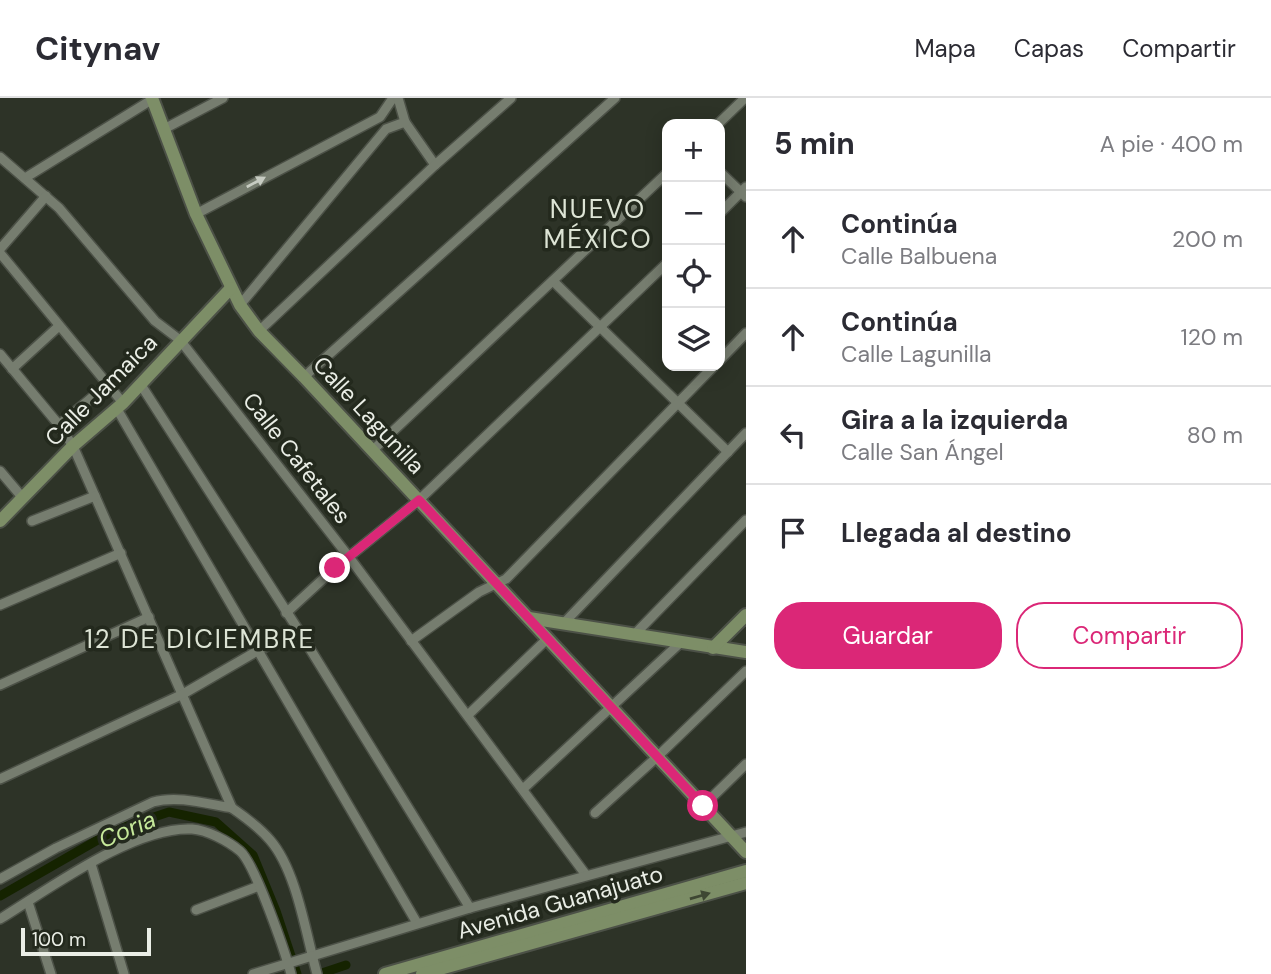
<!DOCTYPE html>
<html lang="es">
<head>
<meta charset="utf-8">
<style>
	body { margin:0; font-family:"DM Sans",sans-serif; background:#f7f7f7; color:#2b2b33 }
	.controls { position:absolute; right:21px; top:21px; display:grid; overflow:hidden; border-radius:14px; box-shadow:0 4px 18px #0003 }
	.controls button { width:63px; height:63px; display:grid; place-items:center; padding:0; border:0; border-bottom:2px solid #e1e1e2; background:#fff; color:#2b2b33; font:35px sans-serif }
	.scale { position:absolute; left:21px; bottom:18px; width:130px; box-sizing:border-box; padding-left:7px; border:4px solid #eaeee6; border-top:0; font-size:19px; line-height:24px; white-space:nowrap; color:#eaeee6; -webkit-text-stroke:5px #23291d; paint-order:stroke }
	.stop { position:absolute; width:21px; height:21px; margin:-16px; border:5px solid #db2777; border-radius:50%; background:#fff }
	.stop.end { background:#db2777; border-color:#fff; box-shadow:0 2px 7px #0008 }
	.list { margin:0; padding:0; list-style:none }
	h2 { display:flex; justify-content:space-between; align-items:center; height:91px; margin:0; padding:0 28px; font-size:30px }
	h2 small { font-size:23px; font-weight:400; color:#7c7c81 }
	.list li { display:grid; grid-template-columns:46px 1fr auto; gap:21px; align-items:center; box-sizing:border-box; height:98px; padding:0 28px; border-top:2px solid #e1e1e2 }
	.list b { display:block; font-size:26px; white-space:nowrap }
	.list p { margin:0; font-size:23px; white-space:nowrap; color:#7c7c81 }
	.list em { font-size:23px; font-style:normal; color:#7c7c81 }
	.actions { display:flex; gap:14px; padding:21px 28px }
	.actions a { flex:1; padding:16px 0; border:2px solid #db2777; border-radius:28px; text-align:center; font-size:24px; color:#db2777 }
	.actions .main { background:#db2777; color:#fff }
	.icon { flex:none; width:38px; height:38px; fill:none; stroke:currentColor; stroke-width:2; stroke-linecap:round; stroke-linejoin:round }
	.map { position:relative; flex:none; width:746px; height:876px; overflow:hidden }
	header { display:flex; align-items:center; gap:42px; box-sizing:border-box; height:98px; padding:0 35px; background:#fff; border-bottom:2px solid #e1e1e2 }
	header strong { font-size:33px }
	nav { display:flex; gap:38px; margin-inline-start:auto; font-size:24px }
	main { display:flex }
	aside { flex:1; background:#fff }
	.map>svg:first-child { display:block }
	.lines { fill:none; stroke-linecap:round; stroke-linejoin:round }
	.canal { stroke:#152300; stroke-width:9 }
	.street-casing { stroke:#4c5147; stroke-width:12 }
	.secondary-casing { stroke:#4c5147; stroke-width:16 }
	.street { stroke:#767d6f; stroke-width:9 }
	.secondary { stroke:#7d8e67; stroke-width:12 }
	.oneway { fill:#c7ccc2 }
	.oneway2 { fill:#3e4733 }
	.route { stroke:#db2777; stroke-width:9 }
	.labels { text-anchor:middle; dominant-baseline:central; stroke-width:7; stroke-linejoin:round; paint-order:stroke }
	.street-label { font-size:23px; fill:#eaeee6; stroke:#23291d }
	.water-label { font-size:24px; font-style:italic; fill:#c6e99a; stroke:#23291d }
	.quarter-label { font-size:26px; letter-spacing:2px; fill:#dde4d5; stroke:#23291d }
</style>
</head>
<body>
<header>
<strong>Citynav</strong>
<nav><a>Mapa</a><a>Capas</a><a>Compartir</a></nav>
</header>
<main>
<div class="map">
<svg width="746" height="876" viewBox="0 0 746 876">
	<rect width="100%" height="100%" fill="#2d3327"/>
	<g class="lines">
		<!-- canal -->
		<g class="canal">
			<path d="M0 798 115 732 169 714 216 724 253 757 276 813 297 876"/>
			<path d="M319 876 346 867"/>
		</g>
		<!-- street casing -->
		<g class="street-casing">
			<g id="street">
				<path d="M405 24 435 67"/>
				<path d="M718 26 745 0"/>
				<path d="M164 31 223 0"/>
				<path d="M0 59 59 110 155 223 180 242 349 459 586 777"/>
				<path d="M720 74 746 99"/>
				<path d="M25 80 153 1"/>
				<path d="M720 115 746 89"/>
				<path d="M196 116 380 19 393 0"/>
				<path d="M0 151 46 98"/>
				<path d="M0 155 123 305"/>
				<path d="M553 183 728 354"/>
				<path d="M240 207 386 31 405 24 398 0"/>
				<path d="M259 233 435 67 511 0"/>
				<path d="M0 256 59 327 73 348 232 710C245 719 260 730 270 742 297 773 306 837 317 876"/>
				<path d="M720 262 746 235"/>
				<path d="M12 271 59 228"/>
				<path d="M304 279 615 0"/>
				<path d="M141 287 299 533 470 810"/>
				<path d="M117 311 417 825"/>
				<path d="M59 327 108 286"/>
				<path d="M373 352 667 75"/>
				<path d="M0 373 22 399"/>
				<path d="M32 423 95 398"/>
				<path d="M0 507 121 455"/>
				<path d="M286 515 335 470 419 402 667 165"/>
				<path d="M564 525 746 335"/>
				<path d="M635 536 746 422"/>
				<path d="M411 543 479 494 506 481 714 268"/>
				<path d="M0 587 149 519"/>
				<path d="M468 617 547 541"/>
				<path d="M0 681 183 596 259 552 299 533"/>
				<path d="M523 691 680 545"/>
				<path d="M703 708 746 666"/>
				<path d="M595 715 657 659 746 573"/>
				<path d="M91 766 124 876"/>
				<path d="M0 781 56 750 153 704C178 697 207 706 232 710"/>
				<path d="M28 804 51 876"/>
				<path d="M196 812 259 788"/>
				<path d="M0 821C49 791 134 728 192 731 207 732 228 743 240 753 255 766 285 854 291 876"/>
				<path d="M253 876 470 810 746 734"/>
			</g>
		</g>
		<!-- secondary casing -->
		<g class="secondary-casing">
			<g id="secondary">
				<path d="M152 0 196 116 240 207 259 233 304 279 746 754"/>
				<path d="M0 423 73 348 123 305 231 190"/>
				<path d="M529 520 746 554"/>
				<path d="M713 550 746 517"/>
				<path d="M385 876 746 773"/>
				<path d="M422 876 746 785"/>
			</g>
		</g>
		<!-- street -->
		<use href="#street" class="street"/>
		<!-- secondary -->
		<use href="#secondary" class="secondary"/>
	</g>
	<!-- one-way arrows -->
	<defs><path id="oneway-solid" d="M-6-.8H1V-3.2L6.5 0L1 3.2V.8H-6Z" transform="scale(1.75)"/></defs>
	<use class="oneway" href="#oneway-solid" transform="translate(256 84) rotate(-28)"/>
	<use class="oneway2" href="#oneway-solid" transform="translate(700 798) rotate(-16)"/>
	<g class="lines">
		<!-- route -->
		<path class="route" d="M335 470 419 402 703 708"/>
	</g>
	<g class="labels">
		<!-- street labels -->
		<g class="street-label">
			<text transform="translate(101 292) rotate(-45)">Calle Jamaica</text>
			<text transform="translate(369 317) rotate(47)">Calle Lagunilla</text>
			<text transform="translate(297 360) rotate(52)">Calle Cafetales</text>
			<text transform="translate(560 804) rotate(-16)">Avenida Guanajuato</text>
		</g>
		<!-- water labels -->
		<g class="water-label">
			<text transform="translate(127 731) rotate(-23)">Coria</text>
		</g>
		<!-- quarter labels -->
		<g class="quarter-label">
			<text x="598" y="111">NUEVO<tspan x="598" dy="30">MÉXICO</tspan></text>
			<text x="200" y="541">12 DE DICIEMBRE</text>
		</g>
	</g>
</svg>
<div class="controls">
<button>+</button>
<button>−</button>
<button><svg class="icon" aria-label="locate" viewBox="0 0 24 24"><circle cx="12" cy="12" r="6"/><path d="M12 2v4M12 18v4M2 12h4M18 12h4"/></svg></button>
<button><svg class="icon" aria-label="layers" viewBox="0 0 24 24"><path d="M12 4l9 5-9 5-9-5zM3 14l9 5 9-5"/></svg></button>
</div>
<div class="scale">100 m</div>
<div class="stop" style="left:703px;top:708px"></div>
<div class="stop end" style="left:335px;top:470px"></div>
</div>
<aside>
<h2>5 min<small>A pie · 400 m</small></h2>
<ul class="list">
<li><svg class="icon" aria-label="ahead" viewBox="0 0 24 24"><path d="M12 20V5M6 11l6-6 6 6"/></svg><div><b>Continúa</b><p>Calle Balbuena</p></div><em>200 m</em></li>
<li><svg class="icon" aria-label="ahead" viewBox="0 0 24 24"><path d="M12 20V5M6 11l6-6 6 6"/></svg><div><b>Continúa</b><p>Calle Lagunilla</p></div><em>120 m</em></li>
<li><svg class="icon" aria-label="left" viewBox="0 0 24 24"><path d="M17 20v-9H6M10 6l-5 5 5 5"/></svg><div><b>Gira a la izquierda</b><p>Calle San Ángel</p></div><em>80 m</em></li>
<li><svg class="icon" aria-label="arrive" viewBox="0 0 24 24"><path d="M6 21V4h12l-3 4 3 4H6"/></svg><div><b>Llegada al destino</b></div></li>
</ul>
<div class="actions"><a class="main">Guardar</a><a>Compartir</a></div>
</aside>
</main>
</body>
</html>
